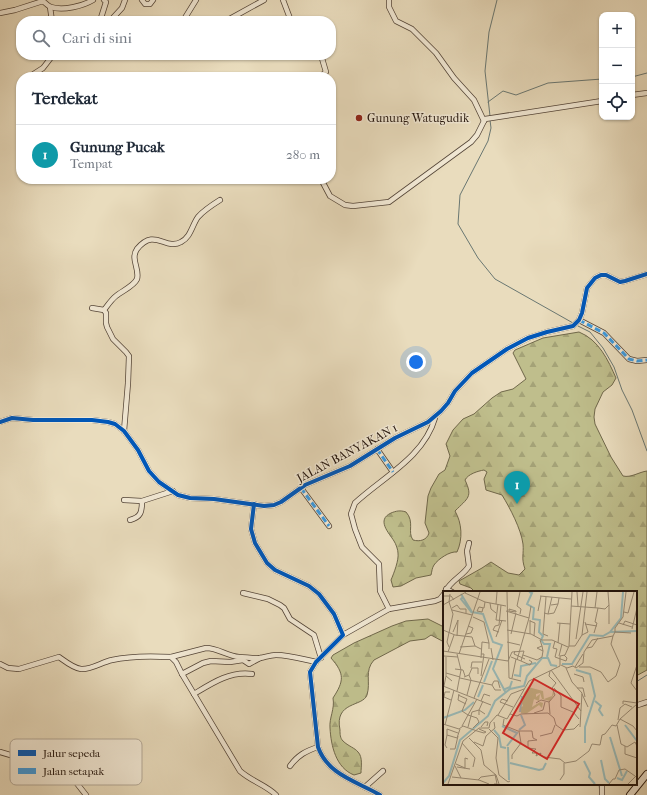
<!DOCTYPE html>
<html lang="id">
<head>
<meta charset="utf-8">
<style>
	body { margin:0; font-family:"IM FELL French Canon",serif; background:#f6f6f7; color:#1f2937 }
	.controls { position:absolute; right:12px; top:12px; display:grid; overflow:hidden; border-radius:8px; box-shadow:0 1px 3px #0004 }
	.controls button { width:36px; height:36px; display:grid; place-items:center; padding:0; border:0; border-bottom:1px solid #e0e1e3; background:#fff; color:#1f2937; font:20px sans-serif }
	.you { position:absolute; left:416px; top:362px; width:14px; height:14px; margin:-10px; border:3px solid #fff; border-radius:50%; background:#1a73e8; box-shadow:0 0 0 6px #1a73e833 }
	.badge { display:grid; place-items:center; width:26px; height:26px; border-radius:50%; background:#111827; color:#fff; font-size:13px; font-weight:700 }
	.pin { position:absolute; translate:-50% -33px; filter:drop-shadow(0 1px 2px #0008) }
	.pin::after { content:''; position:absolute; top:21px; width:14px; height:12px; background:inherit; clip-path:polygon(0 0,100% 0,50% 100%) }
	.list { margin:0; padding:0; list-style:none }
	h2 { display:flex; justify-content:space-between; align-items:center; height:52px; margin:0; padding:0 16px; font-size:17px }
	h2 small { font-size:13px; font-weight:400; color:#747a83 }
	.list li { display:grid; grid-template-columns:26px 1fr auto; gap:12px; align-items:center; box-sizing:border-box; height:60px; padding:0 16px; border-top:1px solid #e0e1e3 }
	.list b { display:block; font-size:15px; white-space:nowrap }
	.list p { margin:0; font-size:13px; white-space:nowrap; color:#747a83 }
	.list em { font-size:13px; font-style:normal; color:#747a83 }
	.icon { flex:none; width:22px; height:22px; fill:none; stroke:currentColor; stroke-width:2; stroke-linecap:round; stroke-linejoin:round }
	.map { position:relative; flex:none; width:647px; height:795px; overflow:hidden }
	.search { position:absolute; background:#fff; box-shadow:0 1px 3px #0004; left:16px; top:16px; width:320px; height:44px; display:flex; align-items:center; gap:10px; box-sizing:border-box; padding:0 14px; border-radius:16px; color:#747a83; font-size:15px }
	.panel { position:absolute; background:#fff; box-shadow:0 1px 3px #0004; left:16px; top:72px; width:320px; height:112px; border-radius:16px }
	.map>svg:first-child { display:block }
	.forest { fill:url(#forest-firs); stroke:#70684b }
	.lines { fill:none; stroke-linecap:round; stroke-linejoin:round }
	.stream { stroke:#697772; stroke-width:1 }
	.minor-casing { stroke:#534437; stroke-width:6 }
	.secondary-casing { stroke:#21120a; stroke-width:8 }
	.minor { stroke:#f1e8d4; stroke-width:4.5 }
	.secondary { stroke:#f1e8d4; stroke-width:6 }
	.quiet { stroke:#3c9ade; stroke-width:3; stroke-dasharray:6 3; stroke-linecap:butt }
	.cycleway-casing { stroke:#f1e8d4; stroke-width:6 }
	.cycleway { stroke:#0057b8; stroke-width:4 }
	.poi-dot { fill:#8f2418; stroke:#f1e8d4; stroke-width:1.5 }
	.labels { text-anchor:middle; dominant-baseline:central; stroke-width:3; stroke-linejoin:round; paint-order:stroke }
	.poi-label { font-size:12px; fill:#21120a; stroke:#f1e8d4; text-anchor:start }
	.street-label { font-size:12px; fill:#21120a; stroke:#f1e8d4 }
	.inset-river { fill:none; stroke:#99bab8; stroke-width:2 }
	.inset-road { fill:none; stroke:#998b75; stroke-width:1 }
	.view { fill:#d62828; fill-opacity:0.15; stroke:#d62828; stroke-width:2 }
	.inset-edge { fill:none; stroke:#21120a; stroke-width:2 }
	.key { fill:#f1e8d4; stroke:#b3a897; stroke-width:1 }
	.key-label { font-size:11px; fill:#21120a }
</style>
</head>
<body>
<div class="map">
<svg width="647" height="795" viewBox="0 0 647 795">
	<defs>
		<pattern id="forest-firs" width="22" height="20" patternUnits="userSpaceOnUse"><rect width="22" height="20" fill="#bfbe8c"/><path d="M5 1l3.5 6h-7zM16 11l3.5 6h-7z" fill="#a4a277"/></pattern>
	</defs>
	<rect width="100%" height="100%" fill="#e9dcbd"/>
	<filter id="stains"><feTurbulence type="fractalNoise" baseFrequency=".005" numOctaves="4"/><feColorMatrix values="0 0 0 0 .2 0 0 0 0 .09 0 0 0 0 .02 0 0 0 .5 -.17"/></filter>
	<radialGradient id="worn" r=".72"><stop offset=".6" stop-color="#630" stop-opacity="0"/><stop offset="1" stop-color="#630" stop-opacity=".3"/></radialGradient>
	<!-- forest -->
	<g class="forest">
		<path d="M579 332C599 340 608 360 616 378L612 385 603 392 595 409 594 417 595 424 611 457 623 476C631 478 639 472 647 471V670L636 676V592H475L471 588 460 584 459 581 482 568 491 562 508 573 519 575 525 569C521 558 524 554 523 544 521 529 510 508 502 495L486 490 484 479 487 472 484 470C478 471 468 474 465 480 473 497 468 498 455 511 462 523 463 539 457 552 450 551 438 559 434 565 432 568 432 571 431 575L416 578 401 586 393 587 391 580C394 573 399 560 398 553 398 550 396 544 394 541 389 533 376 520 391 513 396 511 400 510 406 512 415 522 407 532 413 540 420 542 427 540 429 533L425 523 428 496 431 488 439 474 445 470 450 456 446 444 453 430 463 419 474 414 492 398 501 392 513 389 526 379 513 353 515 350 543 338Z"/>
		<path d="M428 619 444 627V642L431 635 425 639 410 641 374 660C364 671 371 682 367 695 363 707 334 701 340 730 340 734 340 738 343 741 348 746 355 748 358 752 363 757 361 767 361 773L354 775C336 768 331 746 330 728 329 718 335 709 333 698 344 681 345 674 331 658L333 655 354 643 392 626 406 621Z"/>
	</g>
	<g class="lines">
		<!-- stream -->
		<g class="stream">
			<path d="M632 77 647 73"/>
			<path d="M488 102 503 91 516 95 548 83 602 79"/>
			<path d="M490 116 485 71 489 32 497 0"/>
			<path d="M490 120 491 128 488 141 460 195 458 224 478 258 495 279 573 323"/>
			<path d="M578 326 590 332 603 348 614 367 622 390 632 410 647 451"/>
			<path d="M636 682 647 675"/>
			<path d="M599 784 600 794"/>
		</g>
		<!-- minor casing -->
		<g class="minor-casing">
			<g id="minor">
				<path d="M142 0 145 4H150L153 0"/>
				<path d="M283 0 291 21"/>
				<path d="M389 0V7L396 21 412 29 436 53 454 78 474 100 484 121"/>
				<path d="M50 7 52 21"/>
				<path d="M0 13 15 10 43 1C45 3 48 6 51 7 63 11 83 6 93 0"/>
				<path d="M100 21 106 2 104 0"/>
				<path d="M110 21 122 8 125 0"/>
				<path d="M183 21 196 0"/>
				<path d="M226 21 264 0"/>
				<path d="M29 77 43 68 53 55"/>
				<path d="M314 77 321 76 326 72 321 55"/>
				<path d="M632 95 647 93"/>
				<path d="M321 179 330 196 345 205 353 206 389 202 471 142 477 135 485 119 602 101"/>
				<path d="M92 308 104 310"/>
				<path d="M579 320 604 333 629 359 637 361 647 360"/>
				<path d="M0 422 12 418 33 420H92L108 422 115 424 124 431 138 450 149 471 159 482 178 495 190 498 214 499 264 506 274 505 281 502 305 485 350 466 395 438 428 422 441 411 448 403 455 391 472 373 507 349 528 338 547 332 573 326 579 320 582 313 587 288 595 278 601 275H606L620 282 625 281 647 274"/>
				<path d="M124 431 128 383 129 356 126 352 113 339 107 327 106 323V313L104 310C108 305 111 300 116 296 122 291 134 286 137 279 140 269 130 259 137 249 155 227 165 251 181 242 191 237 192 225 198 217 204 210 212 205 220 200"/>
				<path d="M377 449 393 472"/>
				<path d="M301 488 329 526"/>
				<path d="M124 500 142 501 173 491"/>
				<path d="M254 504 251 529 255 543 267 563 275 570 309 586 319 594 334 614 343 635 316 662 310 672 318 747C328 775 356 781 380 795"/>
				<path d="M130 520C141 517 142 512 142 501"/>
				<path d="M446 589 452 592"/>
				<path d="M445 592C451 580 463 576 469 566L467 551 469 543"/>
				<path d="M243 593 268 599 280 605 284 608 290 619 314 635 321 658"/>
				<path d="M389 609 380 591 379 564 362 547 355 529 351 514 355 503C383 477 424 457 435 418"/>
				<path d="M343 635 389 609 435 601 440 599 444 594"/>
				<path d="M171 657 206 648C218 648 227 656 239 657 244 657 256 659 260 658 266 657 270 655 276 655 289 655 302 659 316 662"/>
				<path d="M0 664 8 668 19 669 59 657C66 662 73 668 81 669 91 670 102 662 112 660 129 656 153 656 171 657L176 662 182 674 240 771C251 781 266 785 276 795"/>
				<path d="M182 674 203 663 211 661 230 662 243 660 249 664 260 658"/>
				<path d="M194 694C212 683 230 671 252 674"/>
				<path d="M638 705 647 702"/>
				<path d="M0 752 64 771 75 781 86 795"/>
				<path d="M290 766C298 755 306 751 318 747"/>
				<path d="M602 784V795"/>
				<path d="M365 787 383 771"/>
			</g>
		</g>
		<!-- secondary casing -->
		<g class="secondary-casing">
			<path id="secondary" d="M630 795 647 774"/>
		</g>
		<!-- minor -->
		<use href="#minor" class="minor"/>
		<!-- secondary -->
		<use href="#secondary" class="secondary"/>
		<!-- quiet -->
		<g class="quiet">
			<path d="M579 320 604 333 629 359 637 361 647 360"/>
			<path d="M377 449 393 472"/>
			<path d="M301 488 329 526"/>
		</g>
		<!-- cycleway casing -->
		<g class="cycleway-casing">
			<g id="cycleway">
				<path d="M0 422 12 418 33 420H92L108 422 115 424 124 431 138 450 149 471 159 482 178 495 190 498 214 499 264 506 274 505 281 502 305 485 350 466 395 438 428 422 441 411 448 403 455 391 472 373 507 349 528 338 547 332 573 326 579 320 582 313 587 288 595 278 601 275H606L620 282 625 281 647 274"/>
				<path d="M254 504 251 529 255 543 267 563 275 570 309 586 319 594 334 614 343 635 316 662 310 672 318 747C328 775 356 781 380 795"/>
			</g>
		</g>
		<!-- cycleway -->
		<use href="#cycleway" class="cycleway"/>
	</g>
	<!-- markers -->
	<circle class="poi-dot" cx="359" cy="118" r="4"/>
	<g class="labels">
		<!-- poi labels -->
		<g class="poi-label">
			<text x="367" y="118">Gunung Watugudik</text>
		</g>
		<!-- street labels -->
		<g class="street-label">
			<text transform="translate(347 453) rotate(-28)">JALAN BANYAKAN 1</text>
		</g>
	</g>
	<!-- overview -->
	<g transform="translate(443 591)">
		<rect width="194" height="194" fill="#e9dcbd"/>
		<path d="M85 96 100 100 101 108 109 105 110 100 111 103 107 110 99 108 97 102 93 103V106L97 103 96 110 91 108 89 116 97 111 100 112 99 117 96 114 83 123 78 122 77 117 80 115 78 110 81 102Z" fill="#bfbe8c"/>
		<path class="inset-river" d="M86 1 89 2 84 13 91 17 90 28 97 29 96 41 100 45 98 49 101 53H107L104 66M18 3 29 21 40 23 50 51 59 54 50 78 63 102M20 6 18 8 29 22M167 41 194 40M119 73H129L147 44 160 45 167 41 178 27 180 1M133 79 147 83 152 105 142 136V152M71 84 77 85 78 75 93 72M41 91 49 70M60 99 67 96 69 90M35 106 40 94M152 110 158 115 156 119 160 125M77 121 79 105M0 127 22 119 31 111M182 134 194 150M59 135 74 142M51 139 56 145 58 156 63 157M76 139 82 134 78 124M167 146 179 185M64 155 75 141M65 156 66 189M158 169 162 188 166 192M141 170 147 182 146 186 152 193M67 172 96 179 100 178 103 172M174 187 179 189 184 180M0 192 6 185 17 149 45 125 52 110 67 98 81 95 84 85 99 67H105L108 74 114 75"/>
		<path class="inset-road" d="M64 1 66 87 78 90M134 1 135 15M22 2 42 11 63 15M0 5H8L11 9M97 5 128 8M103 6 100 43 105 45M47 12 48 18 53 22M53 13 54 1M55 13 53 29 63 30M0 14 23 1M108 14 115 13 116 7M166 14V33M128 15 155 17M9 17 14 14 17 18H23V22M40 17 39 21 34 20 36 16 41 17 42 11M152 17 154 1M66 18 73 20V21L66 20ZM9 19 29 24M63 20 86 27M95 20 98 5M181 21 185 22 191 1M101 22 105 23 109 6M77 23 78 18 74 15 77 1M105 23 111 22 115 13M30 26 41 31 46 52M86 27 88 15M87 30 92 32 91 45M152 31 155 17 162 18 166 14 165 1M114 32 127 33M176 32 189 36M142 33 154 35M180 34 182 30 194 34M189 38 194 17M0 39 12 44 29 46 32 55 38 58M64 39 88 43 99 49H109L125 56M10 41 15 29 14 45M56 41 50 39 52 35 56 34 58 14M172 41V37L180 26 183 1M172 41 188 42M151 42 154 32 152 31M23 43 28 42 30 37 25 35M68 43 73 22M87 43V29M139 44 145 41 142 31M53 46 59 29M133 48 140 1M97 49 99 55 94 57 100 60 99 55M112 50 110 57 114 58 112 66 123 70 124 67 121 64M64 51 77 54M115 52 117 32M126 55H132L139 44 144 1M6 56 4 51 10 23 6 11 7 3M17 56 32 55M48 57 50 69M144 57 149 56 155 47M0 60 65 70M72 60 71 63 82 68M5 61 11 44M14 63 18 79M16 63 37 1M80 64 94 69 99 66 100 60M1 65 15 66M116 65 119 53M38 67 39 51 46 52V58M74 69 86 27M65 70 69 61 81 60 78 70 68 66M78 70 87 74 89 71 86 69M118 74 124 77 130 75 133 77M194 74 188 92 194 100M132 76 140 63M136 76H147L158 81 165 91 173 85 177 73 168 53 170 45M28 77 29 71H39M123 77 129 91 139 102 137 136M133 77 140 72 141 61 149 49 170 45 172 41M12 78 20 79 22 85M108 79 138 120M107 80 106 85 113 92 109 97 112 104 106 111 107 123M3 82 17 86M131 83 140 86 141 91M26 84 29 77H35V83M3 85V66M38 85 41 63H38M21 86 26 84 28 89 24 104M17 87 49 94 52 99H58M69 87 73 68M49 94 51 90H55L57 97M0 95 48 114M1 95 3 85 9 90M111 97 118 105V116L130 121 136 128M134 97H140L142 106M14 100 18 79M7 101H2L1 106 8 109M16 103 15 109 23 113M139 103 145 116M15 104 24 108 19 120 25 124 19 135M31 107 46 68M34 108 25 124 34 127M38 110 41 103 47 105M65 110 59 108 57 111 70 116M93 112 98 109 106 111M180 113V110L194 112M194 113 177 128 190 135 194 140M91 122 100 119 102 111M67 123 74 125 78 123 105 122 111 127 113 134 120 139 131 138 136 133M36 124V119L42 123M55 124 68 103 81 98M61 128 60 134 75 140H89L90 147 94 149 85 150V157L93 158 89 162H94L93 165 98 162 97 164 101 166 117 168 122 172 133 170 146 160 149 153 157 154 159 144 162 143 169 134 173 135 177 128M175 129 177 117 182 113 189 116M0 133 16 138 20 135 34 140M2 134 11 99M174 134 178 153 184 156 192 151 194 155M25 136 29 121 36 119 40 110M38 136 42 131H45L44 135M30 137 36 131 34 127M46 138 55 147 53 167 56 184M34 140 41 142 43 141 36 138M4 144V138L15 142M97 145 109 142 112 134M26 147 38 159 41 174 53 184 56 193M31 151 40 155 43 145 52 137 51 131M19 152 32 167 30 176M182 155V163L194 167M4 157 2 154 4 144 14 147 17 138M7 158H12L15 145M69 168V164L78 152 76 140M13 173 22 177V167L25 168M12 175 18 187M14 176 27 178M56 184 65 191 67 190M9 186 36 189 46 193M35 189 38 186 52 184M117 189 121 183V172M5 193 20 150 36 137H46L47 132 54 124 64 128 86 90 117 75V65L122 64 126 55 129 1M51 193H54L52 183M166 193 170 188H172L176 179 182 178 192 185M185 193 194 184"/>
		<path class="view" d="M91 88 136 113 104 168 60 142Z"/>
		<rect width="194" height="194" class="inset-edge"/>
	</g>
	<!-- legend -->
	<rect x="10" y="739" width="132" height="46" rx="6" class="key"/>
	<rect x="18" y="750" width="18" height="6" fill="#0057b8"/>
	<rect x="18" y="768" width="18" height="6" fill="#3c9ade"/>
	<g class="key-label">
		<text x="43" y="757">Jalur sepeda</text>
		<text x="43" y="775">Jalan setapak</text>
	</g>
	<rect width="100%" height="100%" filter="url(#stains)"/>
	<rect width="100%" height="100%" fill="url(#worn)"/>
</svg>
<div class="controls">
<button>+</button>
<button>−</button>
<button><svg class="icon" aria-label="locate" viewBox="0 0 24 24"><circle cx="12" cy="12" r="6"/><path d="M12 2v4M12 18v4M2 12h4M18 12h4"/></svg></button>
</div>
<div class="you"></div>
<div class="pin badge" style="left:517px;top:504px;background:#0f9aa8">1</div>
<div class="search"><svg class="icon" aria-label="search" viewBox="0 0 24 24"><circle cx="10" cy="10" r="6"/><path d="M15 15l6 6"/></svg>Cari di sini</div>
<section class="panel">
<h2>Terdekat<small></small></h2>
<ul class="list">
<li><span class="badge" style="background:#0f9aa8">1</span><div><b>Gunung Pucak</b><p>Tempat</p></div><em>280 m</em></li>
</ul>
</section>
</div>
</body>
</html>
